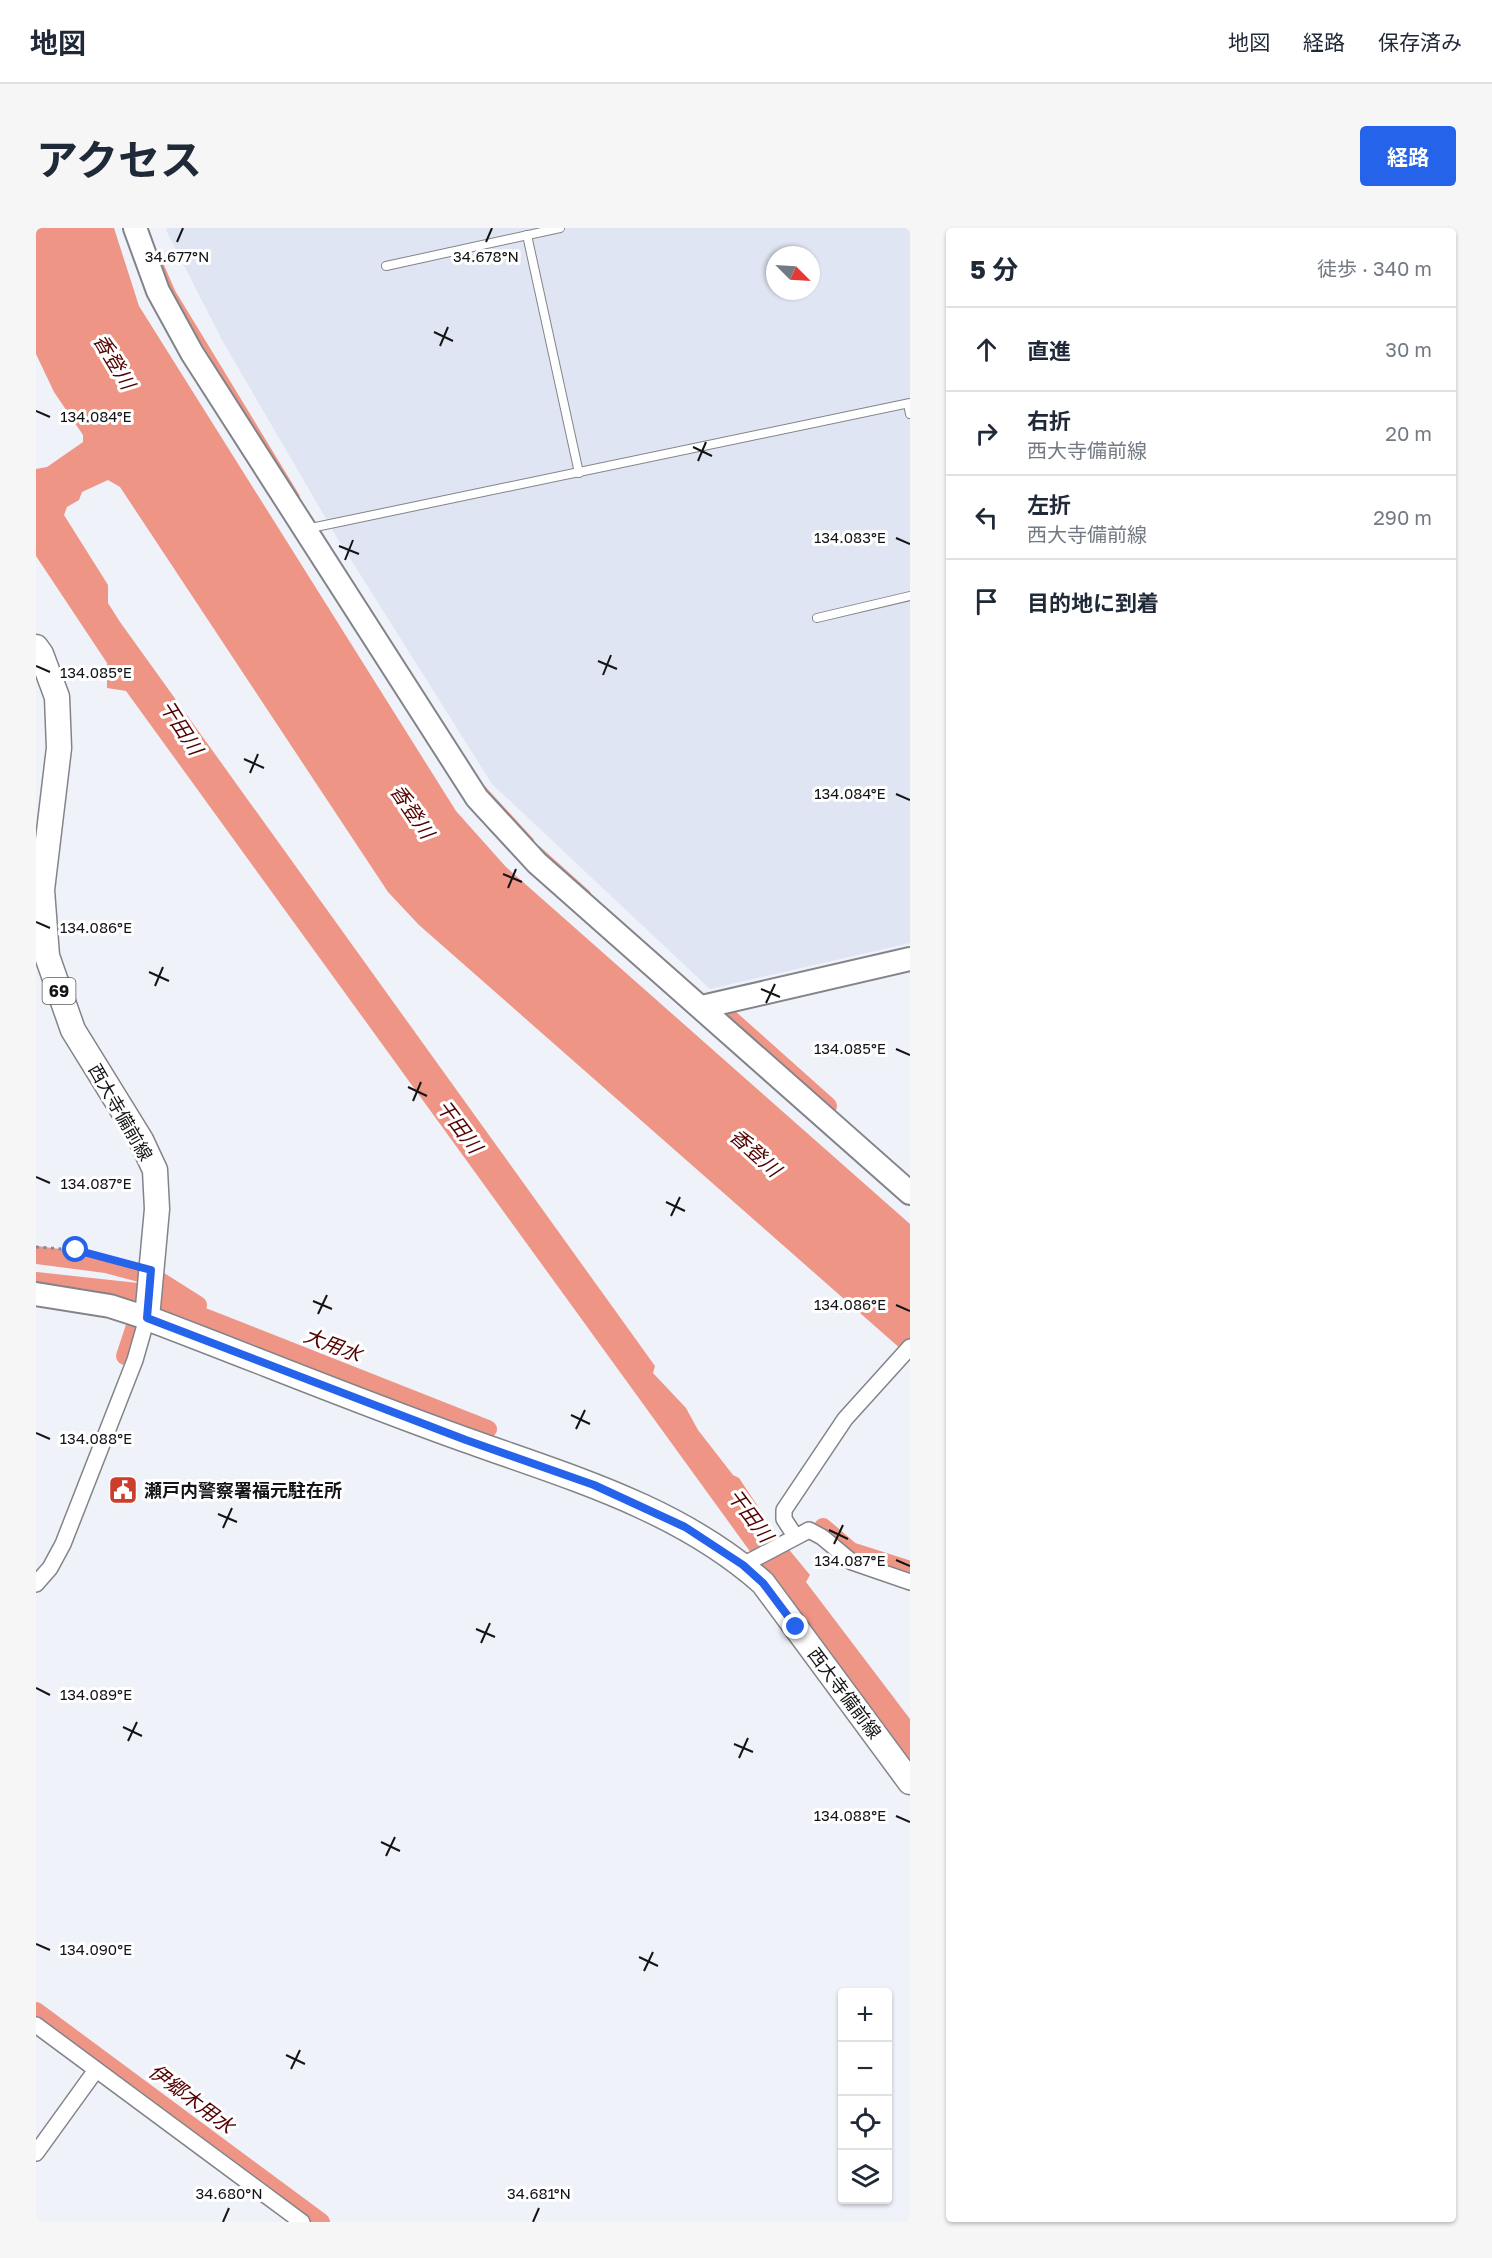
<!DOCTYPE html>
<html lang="ja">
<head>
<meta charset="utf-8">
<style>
	body { margin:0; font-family:"Golos Text","Noto Sans JP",sans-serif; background:#f6f6f7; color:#1f2937 }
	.controls { position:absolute; right:18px; bottom:18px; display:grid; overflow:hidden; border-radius:6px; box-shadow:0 2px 4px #0004 }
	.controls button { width:54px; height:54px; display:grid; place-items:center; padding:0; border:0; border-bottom:2px solid #e0e1e3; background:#fff; color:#1f2937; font:30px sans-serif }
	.compass { position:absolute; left:730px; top:18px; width:54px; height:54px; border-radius:50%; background:#fff; box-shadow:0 2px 4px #0004; rotate:114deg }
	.stop { position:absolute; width:18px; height:18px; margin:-14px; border:4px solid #2563eb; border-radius:50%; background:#fff }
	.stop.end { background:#2563eb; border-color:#fff; box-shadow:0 2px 6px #0008 }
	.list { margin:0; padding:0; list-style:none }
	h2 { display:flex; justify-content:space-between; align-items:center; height:78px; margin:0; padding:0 24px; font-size:26px }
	h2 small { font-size:20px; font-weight:400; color:#747a83 }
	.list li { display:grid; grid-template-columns:39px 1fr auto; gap:18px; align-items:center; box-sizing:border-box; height:84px; padding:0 24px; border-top:2px solid #e0e1e3 }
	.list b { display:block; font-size:22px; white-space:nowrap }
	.list p { margin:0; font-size:20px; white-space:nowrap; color:#747a83 }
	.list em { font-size:20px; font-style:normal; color:#747a83 }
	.icon { flex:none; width:33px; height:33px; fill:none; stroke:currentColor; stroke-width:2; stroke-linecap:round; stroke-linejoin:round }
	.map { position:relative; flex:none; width:874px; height:1994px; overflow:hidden; border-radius:6px }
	header { display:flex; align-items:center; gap:36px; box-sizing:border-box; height:84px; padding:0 30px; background:#fff; border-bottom:2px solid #e0e1e3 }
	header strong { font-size:28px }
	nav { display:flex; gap:33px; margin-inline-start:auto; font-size:21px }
	.intro { display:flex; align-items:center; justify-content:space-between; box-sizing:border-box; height:144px; padding:0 36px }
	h1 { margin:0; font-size:42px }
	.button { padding:15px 27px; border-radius:6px; background:#2563eb; color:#fff; font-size:21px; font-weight:700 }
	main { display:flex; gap:36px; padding:0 36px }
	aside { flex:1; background:#fff; border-radius:6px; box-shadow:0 2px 4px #0004 }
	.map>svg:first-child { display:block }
	.built { fill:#dfe5f2; fill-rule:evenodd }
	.water { fill:#ee9586 }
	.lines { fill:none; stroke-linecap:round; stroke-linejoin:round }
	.stream { stroke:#ee9586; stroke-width:5 }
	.canal { stroke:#ee9586; stroke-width:18 }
	.lane-casing { stroke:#82848a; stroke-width:10 }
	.street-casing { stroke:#82848a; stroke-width:18 }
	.secondary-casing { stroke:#82848a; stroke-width:26 }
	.primary-casing { stroke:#82848a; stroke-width:27 }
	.path { stroke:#88898e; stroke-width:3; stroke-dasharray:3 4.5; stroke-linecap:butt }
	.lane { stroke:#fff; stroke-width:8 }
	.street { stroke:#fff; stroke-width:15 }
	.secondary { stroke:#fff; stroke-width:22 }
	.primary { stroke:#fff; stroke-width:24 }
	.route { stroke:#2563eb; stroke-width:8 }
	.ticks { fill:none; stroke:#131416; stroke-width:2 }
	.labels { text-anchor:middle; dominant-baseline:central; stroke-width:6; stroke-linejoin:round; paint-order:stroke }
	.shield { fill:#fff; stroke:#5a5a5c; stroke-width:1.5 }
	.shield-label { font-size:16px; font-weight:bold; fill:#131416 }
	.street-label { font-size:18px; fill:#131416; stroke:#fff }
	.poi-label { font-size:18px; font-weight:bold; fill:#131416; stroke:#fff; text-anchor:start }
	.water-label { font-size:20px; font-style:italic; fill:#540200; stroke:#fff }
	.ticks-label { font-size:15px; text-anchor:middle; fill:#131416; stroke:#fff; stroke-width:6; stroke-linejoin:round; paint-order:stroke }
</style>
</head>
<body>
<header>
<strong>地図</strong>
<nav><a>地図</a><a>経路</a><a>保存済み</a></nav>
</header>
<div class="intro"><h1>アクセス</h1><a class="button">経路</a></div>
<main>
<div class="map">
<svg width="874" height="1994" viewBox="0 0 874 1994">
	<rect width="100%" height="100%" fill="#f0f2fa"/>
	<!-- built -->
	<path class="built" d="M132 0H874V715L674 761 456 556 300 308 186 112 130 2ZM739 27H775V63H739Z"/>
	<!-- water -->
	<path class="water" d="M0 0H78L103 78 420 583 470 639 874 996V1129L383 697 352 664 84 259 72 252 46 264 43 272 31 279 28 287 72 357V375L84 394 619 1138 617 1145 650 1180 662 1202 697 1247 703 1250 741 1307 774 1347 770 1354 874 1491V1544L90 463 71 460V435L0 328V241L11 239 47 214V207L18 164 0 126Z"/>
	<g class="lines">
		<!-- stream -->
		<g class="stream">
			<path d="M120 25 137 64 261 268"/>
			<path d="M448 561 495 612"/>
			<path d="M503 621 552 665"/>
		</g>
		<!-- canal -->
		<g class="canal">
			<path d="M690 787 792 878"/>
			<path d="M0 1027 70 1036 104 1045"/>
			<path d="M121 1051 162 1077"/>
			<path d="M0 1053 101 1064"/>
			<path d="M125 1072 452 1201"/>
			<path d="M89 1128 99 1098"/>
			<path d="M787 1299 815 1323 874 1342"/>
			<path d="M0 1783 285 1994"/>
		</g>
		<!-- lane casing -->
		<g class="lane-casing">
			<g id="lane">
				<path d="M491 7 543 245"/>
				<path d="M350 38 524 0"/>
				<path d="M872 176 874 186"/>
				<path d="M270 301 874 175"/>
				<path d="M781 390 874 368"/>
			</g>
		</g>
		<!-- street casing -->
		<g class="street-casing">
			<g id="street">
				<path d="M759 1308 748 1291V1282L809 1191 874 1119"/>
				<path d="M707 1337 773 1302 786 1309 816 1334 874 1354"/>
				<path d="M0 1356 14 1340 27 1316 99 1132 111 1090"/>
				<path d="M0 1797 266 1994"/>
				<path d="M0 1925 60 1842"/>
			</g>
		</g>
		<!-- secondary casing -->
		<g class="secondary-casing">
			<g id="secondary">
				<path d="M99 0 122 63 156 125 441 570 501 635 874 965"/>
				<path d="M666 779 874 731"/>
				<path d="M0 1066 74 1078 111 1090"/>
			</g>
		</g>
		<!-- primary casing -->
		<g class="primary-casing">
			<path id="primary" d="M0 419 5 426 21 469 23 520 6 662 11 728 37 802 105 912 119 942 121 981 111 1090C217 1130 323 1174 430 1212 533 1249 643 1280 727 1355L874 1554"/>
		</g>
		<!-- path -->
		<path class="path" d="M0 1019 40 1022 95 1037"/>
		<!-- lane -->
		<use href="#lane" class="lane"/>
		<!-- street -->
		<use href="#street" class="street"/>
		<!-- secondary -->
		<use href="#secondary" class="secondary"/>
		<!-- primary -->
		<use href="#primary" class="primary"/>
	</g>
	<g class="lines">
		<!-- route -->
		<path class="route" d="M40 1022 115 1042 111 1090 430 1212 558 1257 649 1299 707 1337 727 1355 760 1399"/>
	</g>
	<!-- ticks -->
	<path class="ticks" d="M141 14 147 0M450 14 456 0M398 104 417 113M404 118 412 99M0 183 14 189M657 219 676 228M662 233 670 214M860 310 874 316M303 318 323 326M309 332 317 312M562 433 581 441M0 438 14 444M567 447 575 427M208 531 228 540M214 545 222 526M860 566 874 572M467 646 486 654M472 660 480 641M0 694 14 700M113 744 133 753M119 758 127 739M725 761 744 769M730 775 739 756M860 821 874 827M372 859 391 868M377 873 385 854M0 949 14 955M630 974 649 983M635 988 644 969M277 1073 296 1081M860 1077 874 1083M282 1086 291 1067M535 1187 554 1196M540 1201 549 1182M0 1205 14 1211M182 1286 201 1294M187 1300 196 1280M793 1302 812 1311M798 1316 807 1297M860 1332 874 1338M440 1401 459 1409M445 1415 454 1395M0 1460 14 1467M87 1499 106 1508M92 1513 101 1494M698 1516 717 1524M703 1530 712 1510M860 1588 874 1594M345 1614 364 1623M350 1628 359 1609M0 1716 14 1722M603 1729 622 1738M608 1743 617 1724M250 1827 269 1836M255 1841 264 1822M187 1994 193 1980M497 1994 503 1980"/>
	<!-- icons -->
	<defs>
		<g id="civic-square" transform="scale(1.5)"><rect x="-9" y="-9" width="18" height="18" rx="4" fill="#cb3e2d" stroke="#fff"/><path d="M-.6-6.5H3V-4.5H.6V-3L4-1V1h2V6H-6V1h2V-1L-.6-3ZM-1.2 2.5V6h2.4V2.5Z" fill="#fff"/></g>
	</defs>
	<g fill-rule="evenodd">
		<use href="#civic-square" x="87" y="1262"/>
	</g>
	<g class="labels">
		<!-- shield labels -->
		<rect class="shield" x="6.5" y="750" width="33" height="26" rx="4.5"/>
		<g class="shield-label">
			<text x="23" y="763">69</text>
		</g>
		<!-- street labels -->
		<g class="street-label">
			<text transform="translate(85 884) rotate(60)">西大寺備前線</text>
			<text transform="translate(809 1465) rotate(53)">西大寺備前線</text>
		</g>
		<!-- poi labels -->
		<g class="poi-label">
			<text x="108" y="1262">瀬戸内警察署福元駐在所</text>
		</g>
		<!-- water labels -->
		<g class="water-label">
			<text transform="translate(79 133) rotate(59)">香登川</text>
			<text transform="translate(146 499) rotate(57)">干田川</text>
			<text transform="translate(377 583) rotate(56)">香登川</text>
			<text transform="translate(424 898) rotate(53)">干田川</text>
			<text transform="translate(720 924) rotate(42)">香登川</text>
			<text transform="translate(297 1116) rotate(21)">大用水</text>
			<text transform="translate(715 1287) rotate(53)">干田川</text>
			<text transform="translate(156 1870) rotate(37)">伊郷木用水</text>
		</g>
	</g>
	<g class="ticks-label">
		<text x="141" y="34">34.677°N</text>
		<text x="450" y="34">34.678°N</text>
		<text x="60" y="194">134.084°E</text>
		<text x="814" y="315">134.083°E</text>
		<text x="60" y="450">134.085°E</text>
		<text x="814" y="571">134.084°E</text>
		<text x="60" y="705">134.086°E</text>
		<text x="814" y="826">134.085°E</text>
		<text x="60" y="961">134.087°E</text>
		<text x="814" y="1082">134.086°E</text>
		<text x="60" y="1216">134.088°E</text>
		<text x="814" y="1338">134.087°E</text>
		<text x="60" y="1472">134.089°E</text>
		<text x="814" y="1593">134.088°E</text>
		<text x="60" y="1727">134.090°E</text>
		<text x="193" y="1971">34.680°N</text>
		<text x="503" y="1971">34.681°N</text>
	</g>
</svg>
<div class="controls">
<button>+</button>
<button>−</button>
<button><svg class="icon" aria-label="locate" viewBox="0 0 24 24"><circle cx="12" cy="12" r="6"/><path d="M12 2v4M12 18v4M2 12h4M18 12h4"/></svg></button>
<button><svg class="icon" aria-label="layers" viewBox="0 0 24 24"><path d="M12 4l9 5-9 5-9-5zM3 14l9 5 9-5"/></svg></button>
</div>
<svg class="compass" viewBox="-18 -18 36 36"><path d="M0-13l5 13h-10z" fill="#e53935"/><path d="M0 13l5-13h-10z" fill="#747a83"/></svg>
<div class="stop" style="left:40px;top:1022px"></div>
<div class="stop end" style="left:760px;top:1399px"></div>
</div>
<aside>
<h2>5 分<small>徒歩 · 340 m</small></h2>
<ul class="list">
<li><svg class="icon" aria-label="ahead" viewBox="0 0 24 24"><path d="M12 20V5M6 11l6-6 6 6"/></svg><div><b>直進</b></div><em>30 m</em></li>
<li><svg class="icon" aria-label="right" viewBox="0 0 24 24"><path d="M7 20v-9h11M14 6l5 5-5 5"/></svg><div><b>右折</b><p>西大寺備前線</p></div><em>20 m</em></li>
<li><svg class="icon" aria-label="left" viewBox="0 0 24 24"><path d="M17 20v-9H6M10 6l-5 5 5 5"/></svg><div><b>左折</b><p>西大寺備前線</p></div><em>290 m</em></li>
<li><svg class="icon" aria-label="arrive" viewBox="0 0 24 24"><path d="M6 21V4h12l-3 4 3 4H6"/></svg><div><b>目的地に到着</b></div></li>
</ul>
</aside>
</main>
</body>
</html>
